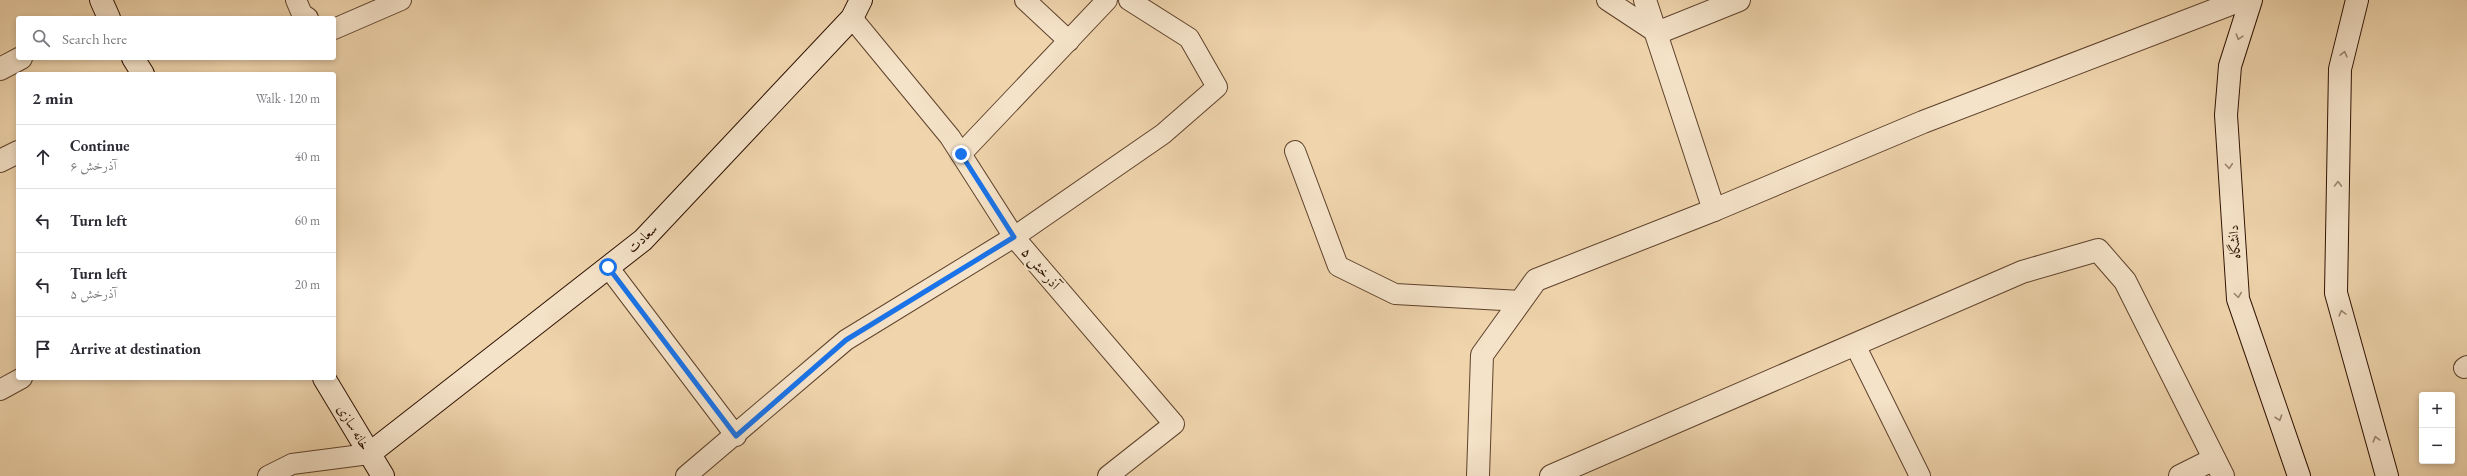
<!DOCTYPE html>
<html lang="en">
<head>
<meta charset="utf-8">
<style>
	body { margin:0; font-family:"EB Garamond",Amiri,serif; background:#f7f7f7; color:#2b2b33 }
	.controls { position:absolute; right:12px; bottom:12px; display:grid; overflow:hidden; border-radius:4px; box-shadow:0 2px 6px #0003 }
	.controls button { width:36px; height:36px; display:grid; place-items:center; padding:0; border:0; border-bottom:1px solid #e1e1e2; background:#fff; color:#2b2b33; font:20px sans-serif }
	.stop { position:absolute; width:12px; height:12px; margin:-9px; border:3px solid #1a73e8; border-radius:50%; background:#fff }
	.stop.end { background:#1a73e8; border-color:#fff; box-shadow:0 1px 4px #0008 }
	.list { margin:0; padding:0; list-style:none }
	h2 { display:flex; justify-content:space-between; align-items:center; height:52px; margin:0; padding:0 16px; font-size:17px }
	h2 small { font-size:13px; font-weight:400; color:#7c7c81 }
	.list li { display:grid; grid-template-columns:26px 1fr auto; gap:12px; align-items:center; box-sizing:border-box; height:64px; padding:0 16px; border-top:1px solid #e1e1e2 }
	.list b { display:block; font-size:15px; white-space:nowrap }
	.list p { margin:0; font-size:13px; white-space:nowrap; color:#7c7c81 }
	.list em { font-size:13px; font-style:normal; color:#7c7c81 }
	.icon { flex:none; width:22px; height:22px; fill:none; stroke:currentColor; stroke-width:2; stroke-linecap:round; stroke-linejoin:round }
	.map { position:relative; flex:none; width:2467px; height:476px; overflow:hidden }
	.search { position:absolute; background:#fff; box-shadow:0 2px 6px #0003; left:16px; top:16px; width:320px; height:44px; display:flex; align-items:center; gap:10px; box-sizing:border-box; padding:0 14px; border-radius:4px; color:#7c7c81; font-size:15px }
	.panel { position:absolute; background:#fff; box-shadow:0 2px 6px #0003; left:16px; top:72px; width:320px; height:308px; border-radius:4px }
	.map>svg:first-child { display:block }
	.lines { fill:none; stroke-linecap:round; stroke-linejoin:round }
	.lane-casing { stroke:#5e422c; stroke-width:22 }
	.street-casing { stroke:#5e422c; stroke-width:24 }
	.secondary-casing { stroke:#2e1102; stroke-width:24 }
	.lane { stroke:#f5e3c9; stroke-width:20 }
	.street { stroke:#f5e3c9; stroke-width:22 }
	.secondary { stroke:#f5e3c9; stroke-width:22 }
	.oneway { stroke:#9b846f }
	.route { stroke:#1a73e8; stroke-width:5 }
	.labels { text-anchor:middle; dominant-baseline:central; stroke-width:4; stroke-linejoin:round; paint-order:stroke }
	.street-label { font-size:14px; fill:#2e1102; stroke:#f5e3c9 }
</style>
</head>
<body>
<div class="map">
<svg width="2467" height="476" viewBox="0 0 2467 476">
	<rect width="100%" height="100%" fill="#efd4ac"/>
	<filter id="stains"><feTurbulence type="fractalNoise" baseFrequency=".005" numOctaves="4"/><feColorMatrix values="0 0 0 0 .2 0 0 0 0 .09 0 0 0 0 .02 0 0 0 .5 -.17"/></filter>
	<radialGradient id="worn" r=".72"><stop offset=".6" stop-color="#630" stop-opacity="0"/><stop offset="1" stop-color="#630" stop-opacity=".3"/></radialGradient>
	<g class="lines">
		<!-- lane casing -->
		<g class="lane-casing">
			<g id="lane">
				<path d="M296 0 302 14 308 18"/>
				<path d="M1025 0 1069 41"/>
				<path d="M1607 0 1657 33"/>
				<path d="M852 18 950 137 1014 237 1174 424 1108 476"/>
				<path d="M334 29 401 0"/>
				<path d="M1295 151 1338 266 1395 294 1521 301"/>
				<path d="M961 154 1107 0"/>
				<path d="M608 267 736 436"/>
				<path d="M1855 345 1920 476"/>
				<path d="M2464 368 2467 366"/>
				<path d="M0 390 22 378"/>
				<path d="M268 476 292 464 369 454"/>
				<path d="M686 476 846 340 1014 237 1163 134 1217 87 1189 38 1129 0"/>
			</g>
		</g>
		<!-- street casing -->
		<g class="street-casing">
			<g id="street">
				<path d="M1645 0 1714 210"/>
				<path d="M1657 33 1739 0"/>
				<path d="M0 69 21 58"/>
				<path d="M0 161 18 152"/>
				<path d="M1478 476 1482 355 1536 280 1714 210 1923 122 2241 0"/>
				<path d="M1551 476 2022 272 2098 250 2125 281 2223 476"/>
				<path d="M2180 476 2214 459"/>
			</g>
		</g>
		<!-- secondary casing -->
		<g class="secondary-casing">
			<g id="secondary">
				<path d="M101 0 109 18"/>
				<path d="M2251 0 2230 66 2226 115 2238 299 2299 476"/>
				<path d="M2357 0 2340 69 2336 293 2387 476"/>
				<path d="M133 58 143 74"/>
				<path d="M324 378 383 476"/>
				<path d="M369 454 643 240 852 18 861 0"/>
			</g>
		</g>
		<!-- lane -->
		<use href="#lane" class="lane"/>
		<!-- street -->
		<use href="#street" class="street"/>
		<!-- secondary -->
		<use href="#secondary" class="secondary"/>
	</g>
	<!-- one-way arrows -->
	<defs><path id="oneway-chevron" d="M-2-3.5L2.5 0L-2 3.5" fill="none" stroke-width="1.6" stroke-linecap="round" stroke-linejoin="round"/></defs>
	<g class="oneway">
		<use href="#oneway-chevron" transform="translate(2239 37) rotate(107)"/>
		<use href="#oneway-chevron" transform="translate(2344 54) rotate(-76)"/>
		<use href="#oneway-chevron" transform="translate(2229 166) rotate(86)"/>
		<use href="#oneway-chevron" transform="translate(2338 184) rotate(-89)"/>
		<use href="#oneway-chevron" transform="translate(2238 295) rotate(82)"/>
		<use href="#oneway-chevron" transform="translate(2342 313) rotate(-105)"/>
		<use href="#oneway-chevron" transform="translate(2279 418) rotate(71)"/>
		<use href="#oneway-chevron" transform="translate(2376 439) rotate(-105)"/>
	</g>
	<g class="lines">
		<!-- route -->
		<path class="route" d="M608 267 736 436 846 340 1014 237 961 154"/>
	</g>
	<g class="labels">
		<!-- street labels -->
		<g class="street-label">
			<text transform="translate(642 238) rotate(-43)">سعادت</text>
			<text transform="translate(2234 242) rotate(-94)">دانشگاه</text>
			<text transform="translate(1041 268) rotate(49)">آذرخش ۵</text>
			<text transform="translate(354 427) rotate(59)">خانه سازی</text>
		</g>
	</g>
	<rect width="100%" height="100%" filter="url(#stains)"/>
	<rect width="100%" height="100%" fill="url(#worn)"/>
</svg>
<div class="controls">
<button>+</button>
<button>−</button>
</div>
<div class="stop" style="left:608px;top:267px"></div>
<div class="stop end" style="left:961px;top:154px"></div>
<div class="search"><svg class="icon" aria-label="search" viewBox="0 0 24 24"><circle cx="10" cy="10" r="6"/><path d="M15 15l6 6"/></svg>Search here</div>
<section class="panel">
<h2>2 min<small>Walk · 120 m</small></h2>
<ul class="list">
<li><svg class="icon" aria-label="ahead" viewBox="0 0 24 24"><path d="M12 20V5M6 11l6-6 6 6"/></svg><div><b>Continue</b><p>آذرخش ۶</p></div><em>40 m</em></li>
<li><svg class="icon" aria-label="left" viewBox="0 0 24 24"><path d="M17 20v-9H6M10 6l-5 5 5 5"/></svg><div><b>Turn left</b></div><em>60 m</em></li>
<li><svg class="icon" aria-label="left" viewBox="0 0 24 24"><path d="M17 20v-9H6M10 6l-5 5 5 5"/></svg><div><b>Turn left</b><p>آذرخش ۵</p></div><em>20 m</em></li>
<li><svg class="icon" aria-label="arrive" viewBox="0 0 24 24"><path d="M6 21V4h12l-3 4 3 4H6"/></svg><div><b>Arrive at destination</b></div></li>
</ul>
</section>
</div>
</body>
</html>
